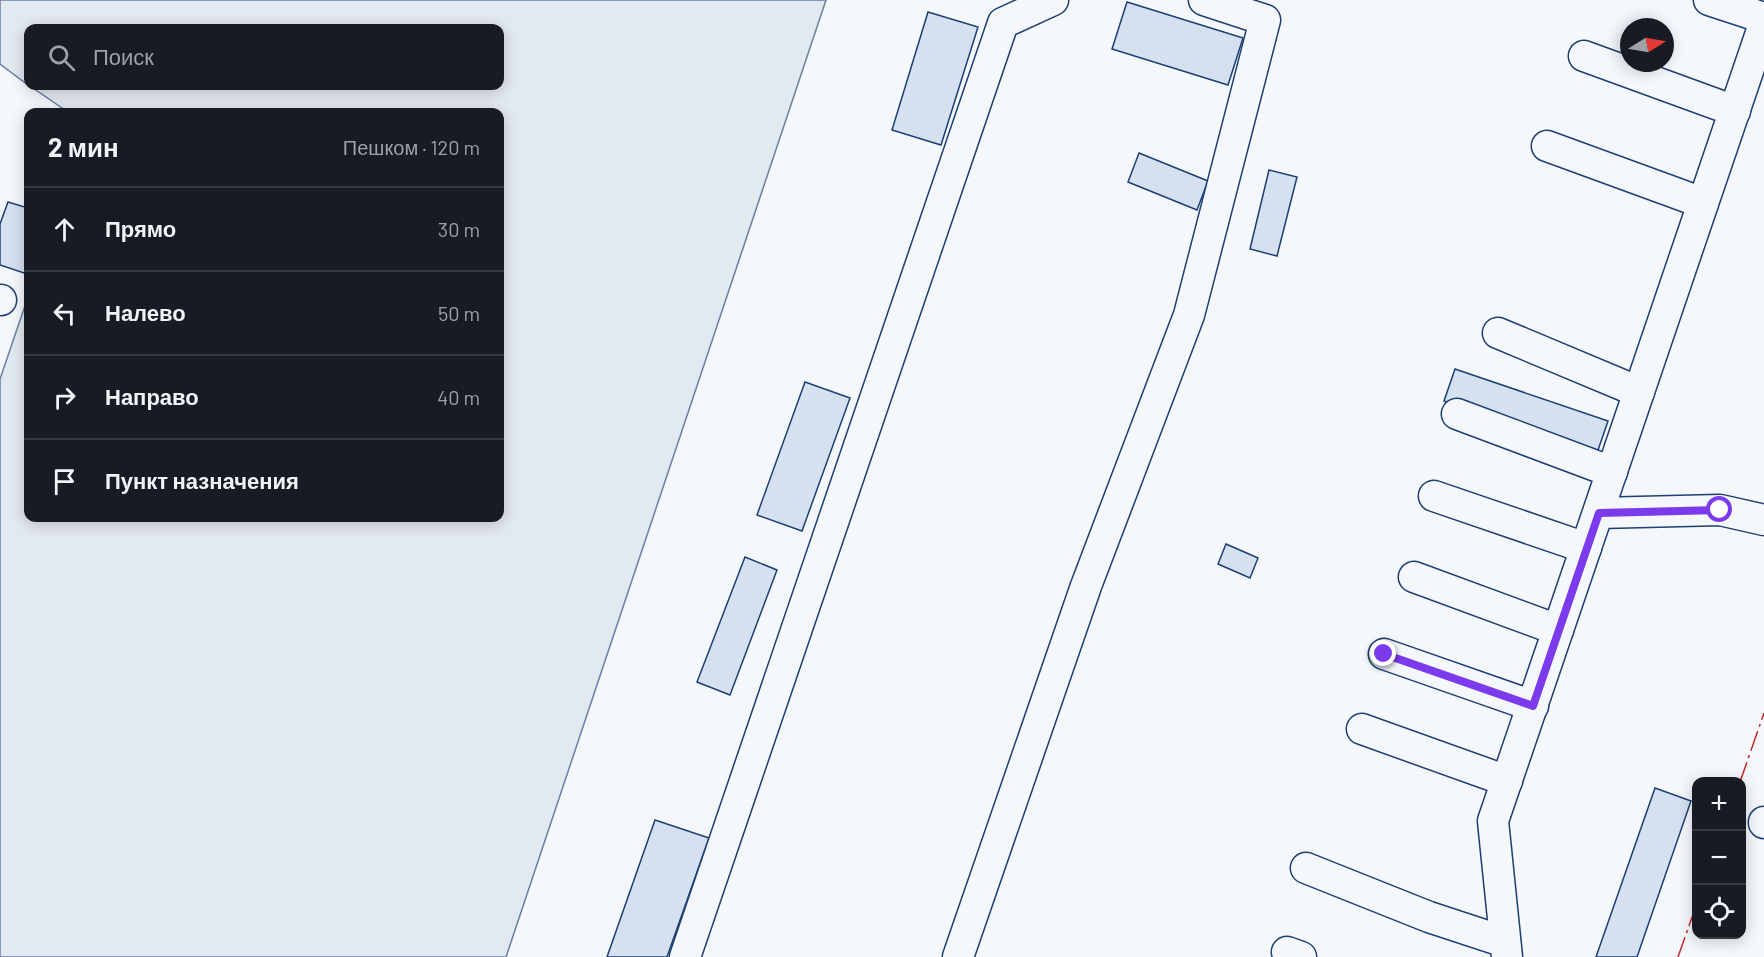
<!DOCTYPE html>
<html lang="ru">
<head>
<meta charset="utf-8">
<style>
	body { margin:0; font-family:Barlow,sans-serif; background:#20242c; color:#f1f3f6 }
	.controls { position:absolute; right:18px; bottom:18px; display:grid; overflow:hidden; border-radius:12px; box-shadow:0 3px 15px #0003 }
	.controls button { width:54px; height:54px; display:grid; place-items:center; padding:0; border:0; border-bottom:2px solid #363941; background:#171b24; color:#f1f3f6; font:30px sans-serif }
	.compass { position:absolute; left:1620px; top:18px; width:54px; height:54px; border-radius:50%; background:#171b24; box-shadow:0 3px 15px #0003; rotate:79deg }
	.stop { position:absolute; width:18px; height:18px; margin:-14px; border:4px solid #7c3aed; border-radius:50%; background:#fff }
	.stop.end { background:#7c3aed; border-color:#fff; box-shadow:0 2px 6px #0008 }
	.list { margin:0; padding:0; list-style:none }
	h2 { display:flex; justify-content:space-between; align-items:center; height:78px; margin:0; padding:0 24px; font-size:26px }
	h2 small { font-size:20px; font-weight:400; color:#9ea1a6 }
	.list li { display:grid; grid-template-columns:39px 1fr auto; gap:18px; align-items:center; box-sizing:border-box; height:84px; padding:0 24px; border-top:2px solid #363941 }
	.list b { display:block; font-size:22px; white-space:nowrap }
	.list em { font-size:20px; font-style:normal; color:#9ea1a6 }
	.icon { flex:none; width:33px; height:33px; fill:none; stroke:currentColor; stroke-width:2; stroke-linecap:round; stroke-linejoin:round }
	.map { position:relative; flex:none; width:1764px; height:957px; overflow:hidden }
	.search { position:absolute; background:#171b24; box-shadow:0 3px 15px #0003; left:24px; top:24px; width:480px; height:66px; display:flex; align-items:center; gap:15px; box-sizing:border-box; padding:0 21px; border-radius:12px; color:#9ea1a6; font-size:22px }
	.panel { position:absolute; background:#171b24; box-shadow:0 3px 15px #0003; left:24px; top:108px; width:480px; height:414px; border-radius:12px }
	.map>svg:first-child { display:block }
	.green { fill:#e3e9f0; stroke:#687fa3; stroke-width:1.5 }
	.building { fill:#d5e0f0; stroke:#1d3f73; stroke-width:1.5 }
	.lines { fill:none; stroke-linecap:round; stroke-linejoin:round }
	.minor-casing { stroke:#1d3f73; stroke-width:33 }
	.minor { stroke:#f4f7fb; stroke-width:30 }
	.power { stroke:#c62828; stroke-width:1.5; stroke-dasharray:21 4.5 3 4.5; stroke-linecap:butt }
	.route { stroke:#7c3aed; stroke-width:8 }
</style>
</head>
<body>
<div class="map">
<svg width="1764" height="957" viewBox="0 0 1764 957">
	<rect width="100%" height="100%" fill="#f4f7fb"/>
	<!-- green -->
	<path class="green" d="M0 0H826L506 957H0V379L28 297V518H500V112H68L30 86H500V28H28V85L0 64Z"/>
	<!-- building -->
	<g class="building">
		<path d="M1127 2 1243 38 1228 85 1112 49Z"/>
		<path d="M928 12 978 27 941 145 892 130Z"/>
		<path d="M1139 153 1208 181 1197 210 1128 182Z"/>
		<path d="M1269 170 1297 177 1277 256 1250 249Z"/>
		<path d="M8 202 28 208 27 274 0 265V224Z"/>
		<path d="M1455 369 1608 421 1597 453 1444 401Z"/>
		<path d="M805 382 850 398 802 531 757 515Z"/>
		<path d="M1226 544 1258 558 1250 578 1218 564Z"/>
		<path d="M745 557 777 570 730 695 697 682Z"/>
		<path d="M1655 788 1691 801 1637 957H1596Z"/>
		<path d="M655 820 709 838 667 957H607Z"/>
	</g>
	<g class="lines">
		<!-- minor casing -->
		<g class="minor-casing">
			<g id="minor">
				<path d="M1709 0 1764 18"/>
				<path d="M1584 56 1735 111"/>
				<path d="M1547 146 1703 203"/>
				<path d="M0 300H1"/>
				<path d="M1498 333 1639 392"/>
				<path d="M1457 414 1612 472"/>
				<path d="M1434 496 1586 548"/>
				<path d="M1599 513 1720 510 1764 520"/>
				<path d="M1414 577 1558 630"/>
				<path d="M1384 654 1533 706"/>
				<path d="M1362 729 1507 781"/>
				<path d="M1764 822V823"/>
				<path d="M1306 868 1429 917 1505 942"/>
				<path d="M1287 952 1301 957"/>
				<path d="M685 957 1003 23 1053 0"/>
				<path d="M958 957 1086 586 1189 315 1265 20 1204 0"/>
				<path d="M1507 957 1493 821 1764 24"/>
			</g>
		</g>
		<!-- minor -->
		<use href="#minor" class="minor"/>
		<!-- power -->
		<g class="power">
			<path d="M1740 782 1764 713"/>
			<path d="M1678 957 1696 906"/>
		</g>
	</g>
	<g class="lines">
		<!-- route -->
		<path class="route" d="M1384 654 1533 706 1599 513 1720 510"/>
	</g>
</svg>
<div class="controls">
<button>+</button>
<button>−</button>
<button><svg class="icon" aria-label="locate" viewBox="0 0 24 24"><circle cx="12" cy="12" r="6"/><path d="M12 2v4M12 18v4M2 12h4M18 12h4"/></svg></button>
</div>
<svg class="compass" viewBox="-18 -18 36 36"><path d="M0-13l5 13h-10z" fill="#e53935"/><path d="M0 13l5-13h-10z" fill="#9ea1a6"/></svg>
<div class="stop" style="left:1720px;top:510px"></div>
<div class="stop end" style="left:1384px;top:654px"></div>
<div class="search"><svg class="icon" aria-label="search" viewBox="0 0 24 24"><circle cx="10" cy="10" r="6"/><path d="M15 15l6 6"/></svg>Поиск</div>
<section class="panel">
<h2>2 мин<small>Пешком · 120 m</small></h2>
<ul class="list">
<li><svg class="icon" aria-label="ahead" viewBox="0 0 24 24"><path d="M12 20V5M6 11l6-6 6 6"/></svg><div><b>Прямо</b></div><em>30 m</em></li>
<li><svg class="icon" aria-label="left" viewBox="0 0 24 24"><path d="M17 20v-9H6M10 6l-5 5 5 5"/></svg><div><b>Налево</b></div><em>50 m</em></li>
<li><svg class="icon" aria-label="right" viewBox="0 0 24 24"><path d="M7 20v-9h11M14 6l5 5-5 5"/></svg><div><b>Направо</b></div><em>40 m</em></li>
<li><svg class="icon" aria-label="arrive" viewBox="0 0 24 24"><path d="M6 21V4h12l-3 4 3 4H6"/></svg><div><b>Пункт назначения</b></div></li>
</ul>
</section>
</div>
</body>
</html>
